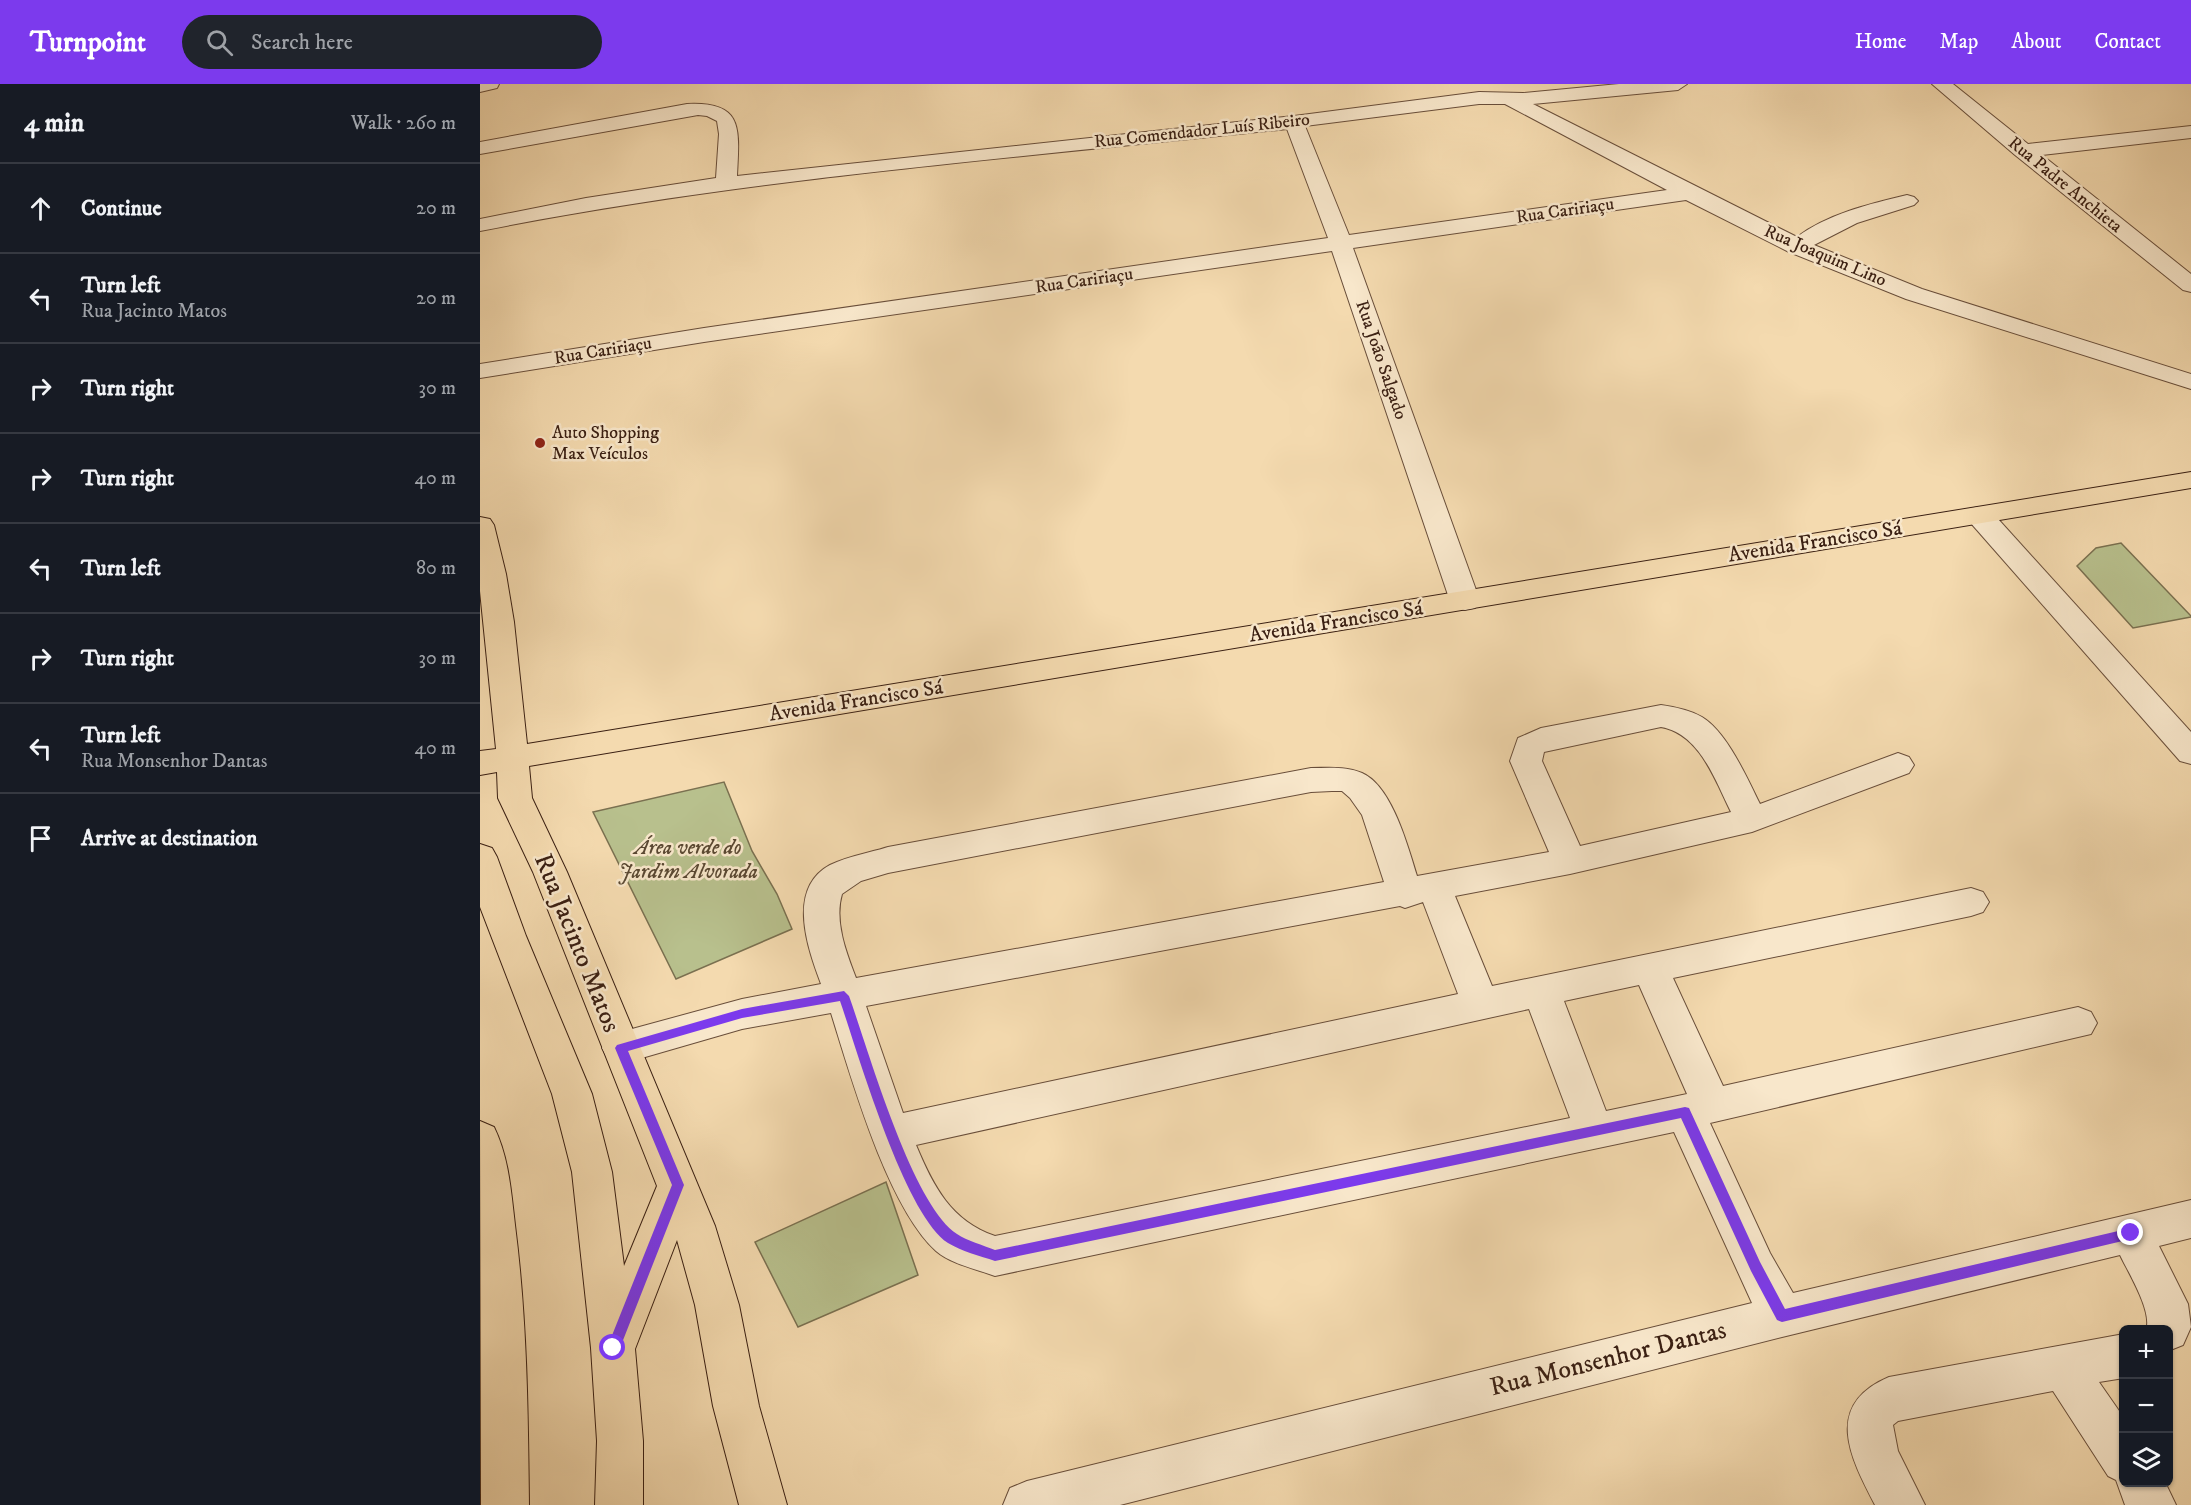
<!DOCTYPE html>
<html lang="en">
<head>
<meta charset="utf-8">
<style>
	body { margin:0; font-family:"IM FELL DW Pica",serif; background:#20242c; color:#f1f3f6 }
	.controls { position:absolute; right:18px; bottom:18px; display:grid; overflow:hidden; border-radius:9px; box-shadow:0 2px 4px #0004 }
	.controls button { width:54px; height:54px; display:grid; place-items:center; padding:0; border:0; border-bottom:2px solid #363941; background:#171b24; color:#f1f3f6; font:30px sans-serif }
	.stop { position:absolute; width:18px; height:18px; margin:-14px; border:4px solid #7c3aed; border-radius:50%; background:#fff }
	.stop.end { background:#7c3aed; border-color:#fff; box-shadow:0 2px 6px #0008 }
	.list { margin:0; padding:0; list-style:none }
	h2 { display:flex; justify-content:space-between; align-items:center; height:78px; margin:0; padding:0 24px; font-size:26px }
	h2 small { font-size:20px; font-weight:400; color:#9ea1a6 }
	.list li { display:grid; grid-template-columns:39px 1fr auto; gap:18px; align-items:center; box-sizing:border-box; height:90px; padding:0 24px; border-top:2px solid #363941 }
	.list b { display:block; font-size:22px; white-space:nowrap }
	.list p { margin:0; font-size:20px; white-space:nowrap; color:#9ea1a6 }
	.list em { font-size:20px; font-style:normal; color:#9ea1a6 }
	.icon { flex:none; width:33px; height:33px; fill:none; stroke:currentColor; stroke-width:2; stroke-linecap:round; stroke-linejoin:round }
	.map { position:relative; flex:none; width:1711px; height:1421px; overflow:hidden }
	header { display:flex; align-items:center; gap:36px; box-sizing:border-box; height:84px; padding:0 30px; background:#7c3aed; color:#fff }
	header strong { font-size:28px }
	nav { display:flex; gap:33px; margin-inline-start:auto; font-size:21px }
	.search { width:420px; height:54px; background:#20242c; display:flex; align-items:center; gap:15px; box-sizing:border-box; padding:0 21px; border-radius:33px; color:#9ea1a6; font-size:22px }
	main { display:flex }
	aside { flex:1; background:#171b24 }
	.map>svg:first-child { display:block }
	.green { fill:#b8c08d; stroke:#7a7050; stroke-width:1.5 }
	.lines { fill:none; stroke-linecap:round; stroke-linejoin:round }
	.minor-casing { stroke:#694e3a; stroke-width:2 }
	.major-casing { stroke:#3b2013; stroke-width:2 }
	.minor { fill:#f8e7cb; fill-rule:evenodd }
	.major { fill:#f4daaf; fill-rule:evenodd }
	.route { fill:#7c3aed }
	.poi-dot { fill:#8f2418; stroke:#f8e7cb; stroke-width:2 }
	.labels { text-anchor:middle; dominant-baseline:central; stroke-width:5; stroke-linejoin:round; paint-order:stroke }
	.far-street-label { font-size:18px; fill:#3b2013; stroke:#f8e7cb }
	.far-poi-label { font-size:18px; fill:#3b2013; stroke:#f8e7cb; text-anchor:start }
	.street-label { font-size:21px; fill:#3b2013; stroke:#f8e7cb }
	.park-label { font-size:21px; font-style:italic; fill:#5a4832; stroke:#f8e7cb }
	.near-street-label { font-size:26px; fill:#3b2013; stroke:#f8e7cb }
</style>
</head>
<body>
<header>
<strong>Turnpoint</strong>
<div class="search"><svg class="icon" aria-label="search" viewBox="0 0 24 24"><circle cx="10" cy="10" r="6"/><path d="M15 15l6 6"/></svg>Search here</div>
<nav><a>Home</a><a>Map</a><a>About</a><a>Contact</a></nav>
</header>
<main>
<aside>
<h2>4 min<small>Walk · 260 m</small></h2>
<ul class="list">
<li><svg class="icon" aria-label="ahead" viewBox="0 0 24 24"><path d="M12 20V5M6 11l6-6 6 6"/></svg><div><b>Continue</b></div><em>20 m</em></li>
<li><svg class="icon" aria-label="left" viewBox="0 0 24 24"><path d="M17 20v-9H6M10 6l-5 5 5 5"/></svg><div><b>Turn left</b><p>Rua Jacinto Matos</p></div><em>20 m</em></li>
<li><svg class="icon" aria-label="right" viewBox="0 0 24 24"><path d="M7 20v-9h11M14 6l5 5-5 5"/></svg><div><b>Turn right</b></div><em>30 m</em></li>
<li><svg class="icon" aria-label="right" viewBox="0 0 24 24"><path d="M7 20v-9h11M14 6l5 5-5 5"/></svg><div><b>Turn right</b></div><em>40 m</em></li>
<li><svg class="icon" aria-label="left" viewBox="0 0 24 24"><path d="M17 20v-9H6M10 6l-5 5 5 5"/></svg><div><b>Turn left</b></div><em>80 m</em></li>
<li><svg class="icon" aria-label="right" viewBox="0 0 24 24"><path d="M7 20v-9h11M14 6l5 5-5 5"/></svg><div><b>Turn right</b></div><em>30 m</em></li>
<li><svg class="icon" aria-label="left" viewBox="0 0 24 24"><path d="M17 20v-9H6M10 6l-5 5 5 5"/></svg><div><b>Turn left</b><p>Rua Monsenhor Dantas</p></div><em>40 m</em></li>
<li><svg class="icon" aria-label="arrive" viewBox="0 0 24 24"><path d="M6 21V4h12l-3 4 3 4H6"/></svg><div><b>Arrive at destination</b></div></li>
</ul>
</aside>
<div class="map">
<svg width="1711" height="1421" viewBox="0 0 1711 1421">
	<rect width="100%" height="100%" fill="#f4daaf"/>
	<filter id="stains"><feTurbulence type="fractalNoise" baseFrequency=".00333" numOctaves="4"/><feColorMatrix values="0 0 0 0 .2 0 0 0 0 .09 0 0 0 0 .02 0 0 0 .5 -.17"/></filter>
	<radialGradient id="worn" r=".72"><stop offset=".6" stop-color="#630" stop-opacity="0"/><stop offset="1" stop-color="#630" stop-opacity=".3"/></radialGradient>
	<!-- green -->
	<g class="green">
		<path d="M1641 459 1711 532V533L1653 544 1597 482 1616 464Z"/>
		<path d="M244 698 272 767 297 810 312 845 196 895 113 728Z"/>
		<path d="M406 1098 438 1191 318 1243 275 1158Z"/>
	</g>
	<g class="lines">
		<!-- minor casing -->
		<g class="minor-casing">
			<g id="minor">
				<path d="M0 0H19L17 4 0 8Z"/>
				<path d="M1139 0H1207L1198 6 1053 20 1317 153C1348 130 1389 120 1427 111L1434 113 1438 117 1434 121 1377 139 1334 161 1442 205 1711 290V305L1426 215 1309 168 1206 116 873 164 1000 517 995 524 985 526 975 524 970 517 852 167 224 258 0 294V280L224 244 848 154 807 45C537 74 266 94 0 147V135L106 114 236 94 239 50 237 37 227 32 218 31 0 70V58L207 20C265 17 259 46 257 92L814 32 999 8 1043 9ZM999 20H1025L1187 106 869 151 825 42Z"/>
				<path d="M1452 0H1473L1548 60 1711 42V54L1562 71 1711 190V208L1703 206 1535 71Z"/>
				<path d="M1499 423 1509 425 1711 648V680L1700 677 1489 437 1485 431 1489 425Z"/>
				<path d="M1181 621C1195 623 1210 626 1222 633 1247 648 1267 694 1280 720L1418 669 1429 673 1434 681 1429 689 1272 748 1090 790 975 812 1012 902 1491 804 1503 808 1509 818 1503 828 1491 832 1193 894 1243 1002 1598 923 1611 928 1617 939 1611 950 1230 1039 1290 1169 1313 1209 1711 1116V1154L1679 1162 1708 1220 1711 1243 1703 1261 1688 1267V1246H1666C1673 1228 1648 1188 1640 1171L1302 1253 640 1421H523L530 1404 547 1397 1272 1219 1194 1048 515 1192C496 1185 471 1180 456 1167 407 1122 371 993 351 929L262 945 141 980 128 975 122 964 128 953 141 948 262 915 341 900C328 865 306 805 350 781 368 772 389 769 408 763L831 684C849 684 866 682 882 689 912 702 928 763 937 792L1069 768 1030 677 1038 654 1061 644ZM1181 643C1220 650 1235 696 1251 728L1100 762 1062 677 1064 668ZM852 707H862L870 714 882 731 904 798 376 894C366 868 354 837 362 810L381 797 408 789 831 708ZM943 818 978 910 423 1029 386 922 920 822 925 824ZM1159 901 1207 1010 1126 1027 1084 917ZM1049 925 1090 1034 515 1152C471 1137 453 1102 436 1061Z"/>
				<path d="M1644 1250V1294L1619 1298 1644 1334V1398H1685L1696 1421H1645L1636 1396 1628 1392 1573 1307 1418 1337 1413 1341 1418 1367 1445 1421H1395C1370 1373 1343 1321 1409 1293Z"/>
			</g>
		</g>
		<!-- major casing -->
		<g class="major-casing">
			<g id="major">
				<path d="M1711 388V404L49 682 52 714 87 788 235 1142 259 1221 279 1322 307 1421H259L233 1322 215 1221 197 1156 155 1265 163 1357V1421H115L117 1357 111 1264 92 1088 72 1010 0 823V760L12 764 17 773 46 852 112 1010 132 1088 144 1182 177 1102 53 788 18 714 17 688 0 691V667L16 665 0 507V433L10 435 14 441 26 490 34 538 47 660Z"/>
				<path d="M0 1037 14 1043C29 1074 31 1107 35 1141 47 1234 48 1327 49 1421H1Z"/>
			</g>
		</g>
		<!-- minor -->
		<use href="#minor" class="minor"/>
		<!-- major -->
		<use href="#major" class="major"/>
	</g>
	<!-- route -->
	<path class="route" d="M364 907 369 912C388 965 432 1121 477 1150 487 1157 503 1161 515 1166L1205 1023 1209 1024 1280 1178 1305 1225 1651 1144 1657 1149 1651 1155 1302 1238 1297 1236 1271 1187 1201 1034 515 1177C500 1172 481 1167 468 1159 424 1130 378 969 360 917L262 934 148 967 204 1101 138 1269H129L127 1264 192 1101 135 964 137 961 262 925Z"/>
	<!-- markers -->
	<circle class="poi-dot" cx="60" cy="359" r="6"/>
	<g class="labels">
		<!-- far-street labels -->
		<g class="far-street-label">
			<text transform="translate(722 47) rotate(-6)">Rua Comendador Luís Ribeiro</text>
			<text transform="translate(1585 101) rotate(39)">Rua Padre Anchieta</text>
			<text transform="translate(1085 127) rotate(-8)">Rua Caririaçu</text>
			<text transform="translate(1345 172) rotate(23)">Rua Joaquim Lino</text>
			<text transform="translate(604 197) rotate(-8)">Rua Caririaçu</text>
			<text transform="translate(123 267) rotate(-9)">Rua Caririaçu</text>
			<text transform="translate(901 276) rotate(71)">Rua João Salgado</text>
		</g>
		<!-- far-poi labels -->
		<g class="far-poi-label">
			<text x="72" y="349">Auto Shopping<tspan x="72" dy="21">Max Veículos</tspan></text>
		</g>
		<!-- street labels -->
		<g class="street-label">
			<text transform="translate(1335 458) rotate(-9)">Avenida Francisco Sá</text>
			<text transform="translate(856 538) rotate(-9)">Avenida Francisco Sá</text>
			<text transform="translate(376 617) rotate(-9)">Avenida Francisco Sá</text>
		</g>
		<!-- park labels -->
		<g class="park-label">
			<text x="208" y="764">Área verde do<tspan x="208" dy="24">Jardim Alvorada</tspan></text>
		</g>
		<!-- near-street labels -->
		<g class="near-street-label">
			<text transform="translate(97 859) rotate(68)">Rua Jacinto Matos</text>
			<text transform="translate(1128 1275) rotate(-14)">Rua Monsenhor Dantas</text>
		</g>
	</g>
	<rect width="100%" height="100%" filter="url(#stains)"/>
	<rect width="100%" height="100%" fill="url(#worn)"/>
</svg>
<div class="controls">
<button>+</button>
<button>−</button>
<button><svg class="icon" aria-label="layers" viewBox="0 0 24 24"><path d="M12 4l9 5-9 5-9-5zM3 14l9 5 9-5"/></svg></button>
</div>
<div class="stop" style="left:133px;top:1264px"></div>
<div class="stop end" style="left:1651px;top:1149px"></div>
</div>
</main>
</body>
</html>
